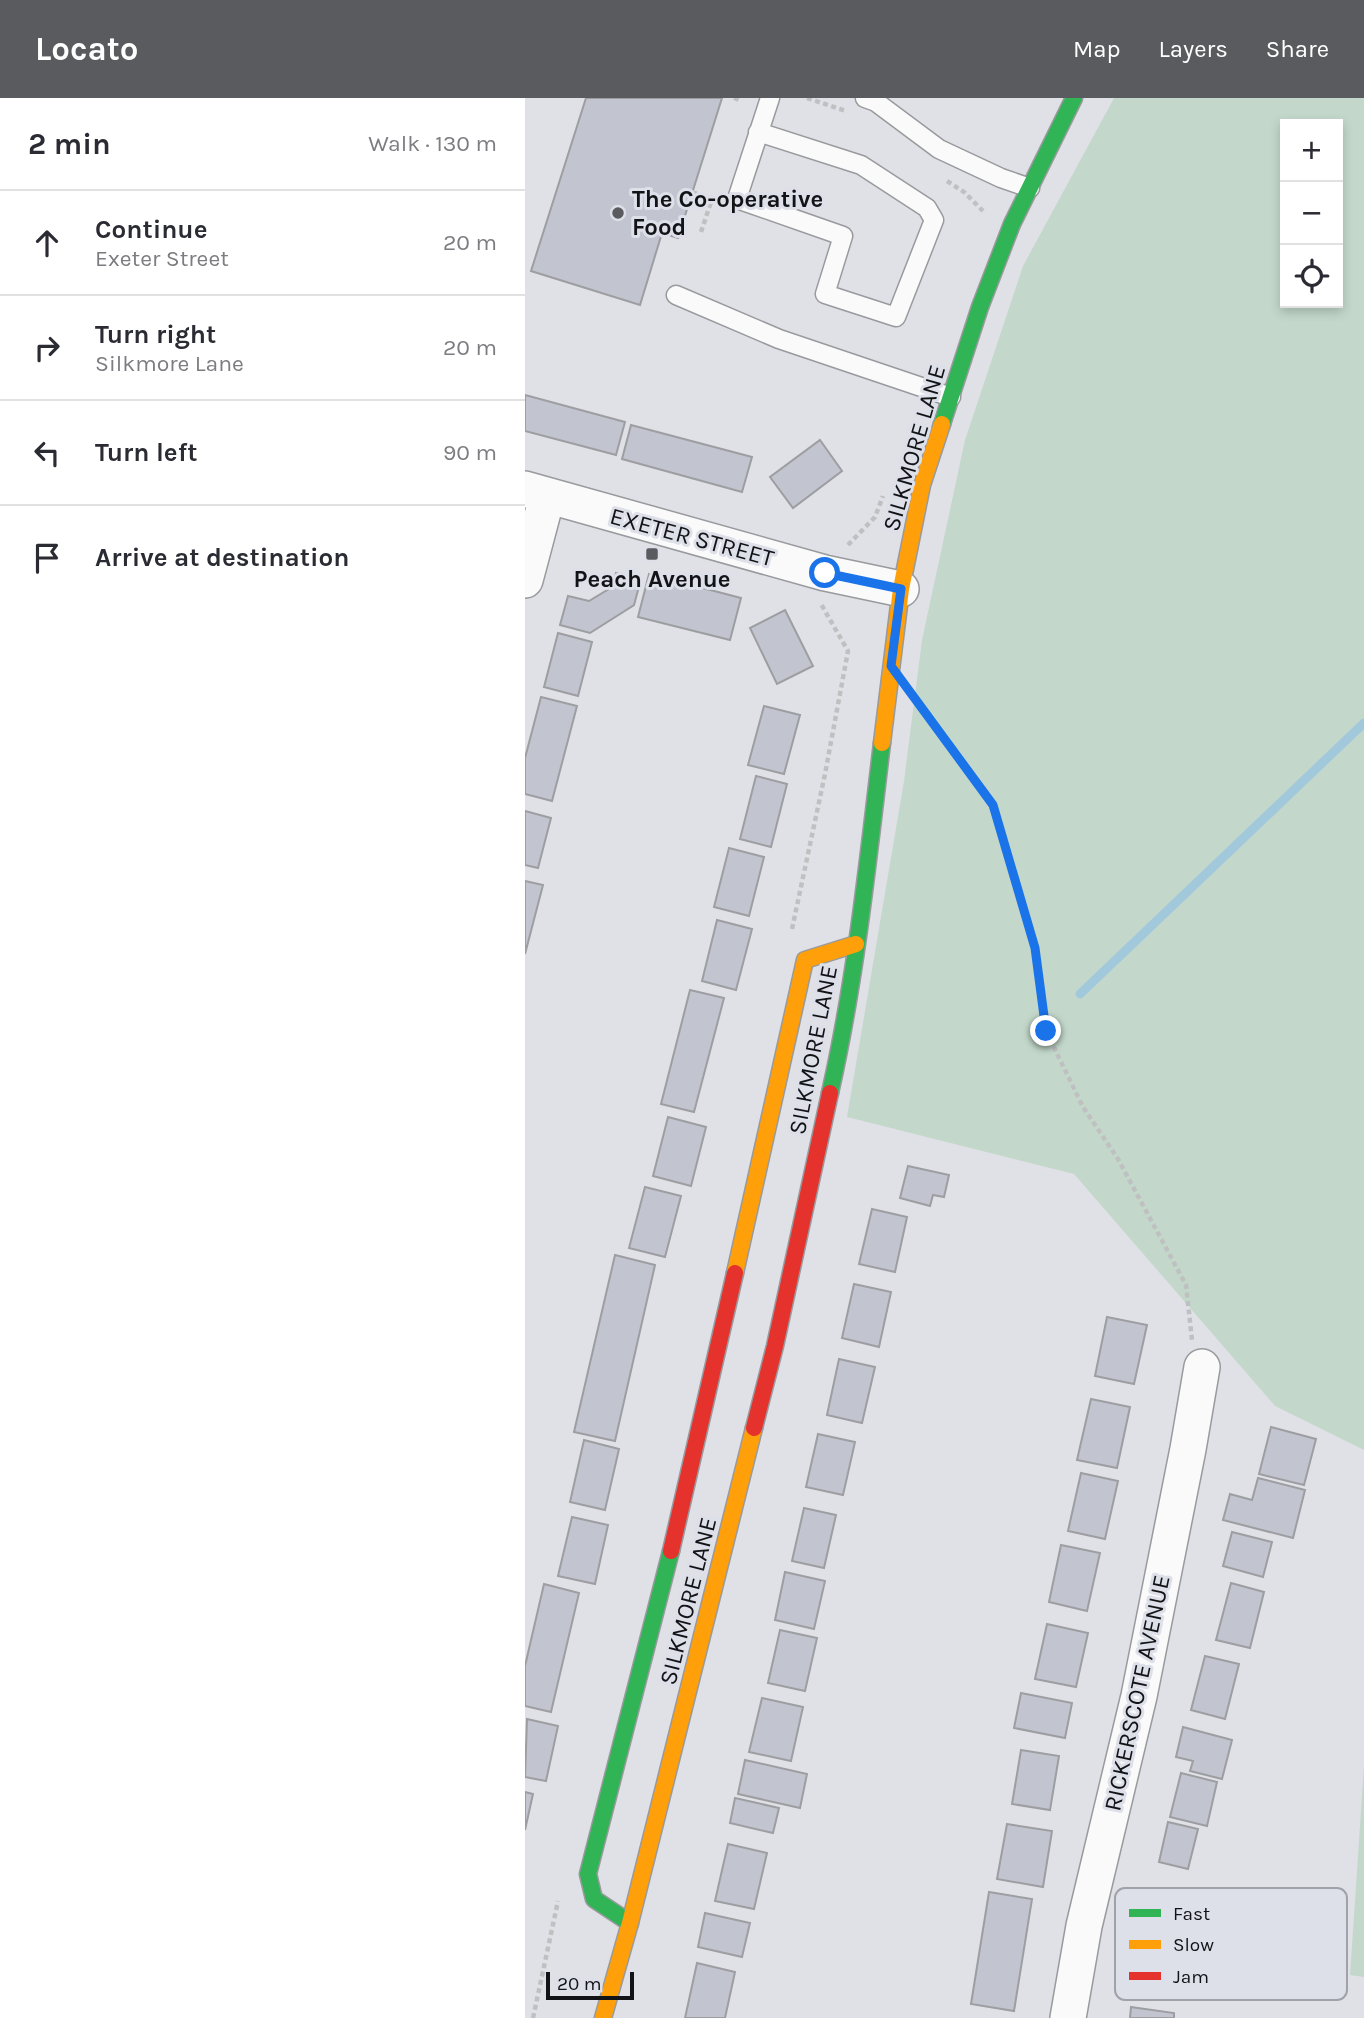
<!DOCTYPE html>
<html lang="en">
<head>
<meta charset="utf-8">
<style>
	body { margin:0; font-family:Karla,sans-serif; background:#f7f7f7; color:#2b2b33 }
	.controls { position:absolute; right:21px; top:21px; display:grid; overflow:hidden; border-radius:0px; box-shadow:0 4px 10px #0003 }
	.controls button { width:63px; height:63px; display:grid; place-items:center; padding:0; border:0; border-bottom:2px solid #e1e1e2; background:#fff; color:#2b2b33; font:35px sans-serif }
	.scale { position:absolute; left:21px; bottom:18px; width:88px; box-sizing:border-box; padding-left:7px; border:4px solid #121316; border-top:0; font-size:19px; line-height:24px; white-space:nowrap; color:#121316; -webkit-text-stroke:5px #dddfe9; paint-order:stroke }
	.stop { position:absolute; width:21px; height:21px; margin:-16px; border:5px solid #1a73e8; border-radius:50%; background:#fff }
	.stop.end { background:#1a73e8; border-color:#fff; box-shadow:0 2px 7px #0008 }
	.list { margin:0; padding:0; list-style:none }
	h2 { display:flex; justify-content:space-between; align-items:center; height:91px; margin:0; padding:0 28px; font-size:30px }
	h2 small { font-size:23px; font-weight:400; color:#7c7c81 }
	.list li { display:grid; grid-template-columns:46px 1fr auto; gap:21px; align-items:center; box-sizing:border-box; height:105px; padding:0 28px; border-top:2px solid #e1e1e2 }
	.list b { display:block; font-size:26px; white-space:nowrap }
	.list p { margin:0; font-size:23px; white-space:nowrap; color:#7c7c81 }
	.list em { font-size:23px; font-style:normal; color:#7c7c81 }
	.icon { flex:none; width:38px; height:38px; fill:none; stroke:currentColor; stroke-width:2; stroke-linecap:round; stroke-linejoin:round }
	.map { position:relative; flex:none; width:839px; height:1920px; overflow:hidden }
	header { display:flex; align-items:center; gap:42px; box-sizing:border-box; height:98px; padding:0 35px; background:#5a5b5f; color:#fff }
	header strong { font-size:33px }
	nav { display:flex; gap:38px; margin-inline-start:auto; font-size:24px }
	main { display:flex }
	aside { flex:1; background:#fff }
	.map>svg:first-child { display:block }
	.green { fill:#c3d8cb; fill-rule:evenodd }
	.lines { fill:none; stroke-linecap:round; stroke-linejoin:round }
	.stream { stroke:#a2c8dc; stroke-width:9 }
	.building { fill:#c2c4cf; stroke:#9d9ea2; stroke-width:2 }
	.lane-casing { stroke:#989a9d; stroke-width:21 }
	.street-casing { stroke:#989a9d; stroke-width:38 }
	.fast-casing { stroke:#989a9d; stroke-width:19 }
	.slow-casing { stroke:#989a9d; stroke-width:19 }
	.jam-casing { stroke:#989a9d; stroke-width:19 }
	.path { stroke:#bfc0c2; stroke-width:4.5; stroke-dasharray:5 3.5; stroke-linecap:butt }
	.lane { stroke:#fafafb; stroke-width:18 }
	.street { stroke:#fafafb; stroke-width:35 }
	.fast { stroke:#30b455; stroke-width:16 }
	.slow { stroke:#ff9f0a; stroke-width:16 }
	.jam { stroke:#e5322d; stroke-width:16 }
	.route { stroke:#1a73e8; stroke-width:9 }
	.poi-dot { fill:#5a5b5f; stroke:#dddfe9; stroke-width:2.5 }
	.labels { text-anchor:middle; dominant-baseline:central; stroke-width:6; stroke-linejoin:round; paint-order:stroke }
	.poi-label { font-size:24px; font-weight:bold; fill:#121316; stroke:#dddfe9; text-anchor:start }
	.street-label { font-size:24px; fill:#121316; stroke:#dddfe9 }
	.key { fill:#dddfe9; stroke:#a0a2aa; stroke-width:2 }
	.key-label { font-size:19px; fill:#121316 }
</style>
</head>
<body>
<header>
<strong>Locato</strong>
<nav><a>Map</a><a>Layers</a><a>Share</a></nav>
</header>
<main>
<aside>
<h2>2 min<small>Walk · 130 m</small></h2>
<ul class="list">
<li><svg class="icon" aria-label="ahead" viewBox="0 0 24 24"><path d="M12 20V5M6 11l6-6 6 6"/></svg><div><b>Continue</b><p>Exeter Street</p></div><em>20 m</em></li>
<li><svg class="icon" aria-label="right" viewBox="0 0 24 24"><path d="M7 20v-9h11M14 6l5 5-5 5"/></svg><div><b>Turn right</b><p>Silkmore Lane</p></div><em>20 m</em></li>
<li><svg class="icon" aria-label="left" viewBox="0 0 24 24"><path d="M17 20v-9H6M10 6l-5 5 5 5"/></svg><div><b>Turn left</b></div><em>90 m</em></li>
<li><svg class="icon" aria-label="arrive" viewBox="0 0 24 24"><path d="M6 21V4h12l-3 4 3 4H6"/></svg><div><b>Arrive at destination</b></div></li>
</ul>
</aside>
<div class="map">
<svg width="839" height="1920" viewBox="0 0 839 1920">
	<rect width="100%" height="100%" fill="#e0e1e6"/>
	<!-- green -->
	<g class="green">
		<path d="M589 0H839V1352L750 1308 549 1076 322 1019 379 683 397 542 440 342 498 168ZM760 26H813V205H760Z"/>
		<path d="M839 1668V1879L825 1877Z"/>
	</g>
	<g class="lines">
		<!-- stream -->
		<path class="stream" d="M555 896 839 625"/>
	</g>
	<!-- building -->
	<g class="building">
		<path d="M61 0H197L153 140 137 135 115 207 6 173Z"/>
		<path d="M0 297 100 324 91 357 0 333Z"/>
		<path d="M106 327 227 359 217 394 97 361Z"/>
		<path d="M295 342 317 373 268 410 245 379Z"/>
		<path d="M91 475 116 481 109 507 65 535 35 527 43 498 64 503 87 489Z"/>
		<path d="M124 476 216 500 205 542 113 519Z"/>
		<path d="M260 512 288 568 252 586 225 530Z"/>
		<path d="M33 535 67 544 53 598 19 589Z"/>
		<path d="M16 599 52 608 27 703 0 696V660Z"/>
		<path d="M239 608 275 617 259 676 223 667Z"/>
		<path d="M231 678 262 686 246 749 215 741Z"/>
		<path d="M0 713 26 720 13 770 0 767Z"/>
		<path d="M204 750 239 759 224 818 189 809Z"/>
		<path d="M0 783 18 787 0 856Z"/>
		<path d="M192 822 227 831 211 892 177 883Z"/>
		<path d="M165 892 199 900 169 1014 136 1006Z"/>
		<path d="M143 1019 181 1029 166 1088 128 1078Z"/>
		<path d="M383 1068 424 1077 419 1099 408 1097 405 1108 375 1100Z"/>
		<path d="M120 1089 156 1098 140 1159 104 1150Z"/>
		<path d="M347 1111 382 1119 370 1174 334 1166Z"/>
		<path d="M90 1157 130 1167 90 1343 49 1334Z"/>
		<path d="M329 1186 366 1194 354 1249 317 1240Z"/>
		<path d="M582 1219 622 1227 609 1286 570 1278Z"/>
		<path d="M314 1261 350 1269 337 1325 302 1317Z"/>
		<path d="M566 1301 605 1309 592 1370 552 1362Z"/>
		<path d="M746 1329 791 1341 779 1387 734 1376Z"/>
		<path d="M293 1336 330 1344 318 1397 281 1389Z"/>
		<path d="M59 1342 94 1351 80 1412 45 1404Z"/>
		<path d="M556 1375 593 1383 580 1441 543 1433Z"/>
		<path d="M733 1380 780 1392 768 1440 698 1422 705 1396 727 1402Z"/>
		<path d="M279 1410 311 1417 299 1470 267 1463Z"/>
		<path d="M47 1419 83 1427 70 1486 33 1478Z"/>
		<path d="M707 1434 747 1444 738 1479 698 1468Z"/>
		<path d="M536 1447 575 1455 562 1513 524 1504Z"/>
		<path d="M260 1474 300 1483 289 1531 250 1522Z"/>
		<path d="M706 1485 739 1494 725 1550 691 1542Z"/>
		<path d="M19 1486 54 1495 26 1614 0 1608V1568Z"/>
		<path d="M522 1526 563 1535 551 1589 510 1581Z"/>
		<path d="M255 1532 292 1540 280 1593 243 1585Z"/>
		<path d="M680 1558 714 1566 700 1621 666 1612Z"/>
		<path d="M496 1595 547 1605 540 1640 489 1630Z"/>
		<path d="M237 1600 278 1609 266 1663 224 1654Z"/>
		<path d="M2 1621 33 1628 21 1683 0 1679Z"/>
		<path d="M658 1629 707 1642 697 1681 665 1673 668 1663 651 1659Z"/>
		<path d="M496 1652 534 1658 525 1712 487 1706Z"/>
		<path d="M220 1662 282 1676 275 1710 213 1696Z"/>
		<path d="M656 1675 692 1684 682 1728 645 1719Z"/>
		<path d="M0 1694 8 1696 0 1732Z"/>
		<path d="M210 1700 254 1710 248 1735 205 1725Z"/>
		<path d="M643 1724 673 1731 663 1771 634 1764Z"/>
		<path d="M482 1726 527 1733 518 1789 472 1781Z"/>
		<path d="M203 1746 242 1755 229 1811 190 1803Z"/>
		<path d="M464 1794 507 1801 489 1913 446 1906Z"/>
		<path d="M180 1815 225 1825 217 1859 173 1849Z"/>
		<path d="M172 1865 210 1874 200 1920H160Z"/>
		<path d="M606 1909 649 1915V1920H605Z"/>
	</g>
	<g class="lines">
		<!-- lane casing -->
		<g class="lane-casing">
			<g id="lane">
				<path d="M340 0 351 4 414 51 476 80 505 90"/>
				<path d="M233 34 336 67 402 110 409 122 371 219 300 196 318 138 212 101 245 0"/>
				<path d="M151 197 254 241 426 299"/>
			</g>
		</g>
		<!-- street casing -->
		<g class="street-casing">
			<g id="street">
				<path d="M0 391 300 475 376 491"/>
				<path d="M0 482 22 399"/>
				<path d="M543 1920 559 1828 614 1598 663 1351 677 1269"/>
			</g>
		</g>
		<!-- fast casing -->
		<g class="fast-casing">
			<g id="fast">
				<path d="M417 326 455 209 487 126 549 0"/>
				<path d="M305 995C331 880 343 762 357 645"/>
				<path d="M105 1825 69 1801 63 1776 146 1453"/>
			</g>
		</g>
		<!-- slow casing -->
		<g class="slow-casing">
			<g id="slow">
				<path d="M357 645 376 491 397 387 417 326"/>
				<path d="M210 1175 280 862 331 846"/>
				<path d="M78 1920 105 1825 229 1330"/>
			</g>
		</g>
		<!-- jam casing -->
		<g class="jam-casing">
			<g id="jam">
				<path d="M229 1330 250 1248 305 995"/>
				<path d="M146 1453 210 1175"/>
			</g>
		</g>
		<!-- path -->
		<g class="path">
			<path d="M209 0 217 3"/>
			<path d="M282 0 321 13"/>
			<path d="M422 83 439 94 458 113"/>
			<path d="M167 94 187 101"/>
			<path d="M176 134 188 98"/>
			<path d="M323 447 350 419 358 398"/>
			<path d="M395 607 468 707 510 850 521 933 558 1009 593 1061 661 1187 667 1242"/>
			<path d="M267 831 300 676 323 553 296 506"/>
			<path d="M8 1920 33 1803"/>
		</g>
		<!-- lane -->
		<use href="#lane" class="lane"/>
		<!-- street -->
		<use href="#street" class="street"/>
		<!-- fast -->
		<use href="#fast" class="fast"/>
		<!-- slow -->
		<use href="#slow" class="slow"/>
		<!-- jam -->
		<use href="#jam" class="jam"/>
	</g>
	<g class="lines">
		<!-- route -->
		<path class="route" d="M300 475 376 491 366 568 468 707 510 850 521 933"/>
	</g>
	<!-- markers -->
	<g class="poi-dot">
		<circle cx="93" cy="115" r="7"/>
		<rect x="120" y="449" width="14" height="14" rx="3.5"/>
	</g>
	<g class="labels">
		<!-- poi labels -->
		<g class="poi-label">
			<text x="107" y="101">The Co-operative<tspan x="107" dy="28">Food</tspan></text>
			<text x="127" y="481" text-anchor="middle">Peach Avenue</text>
		</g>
		<!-- street labels -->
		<g class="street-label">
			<text transform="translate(389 350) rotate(-74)">SILKMORE LANE</text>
			<text transform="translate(167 439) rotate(15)">EXETER STREET</text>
			<text transform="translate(288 952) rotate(-79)">SILKMORE LANE</text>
			<text transform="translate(163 1503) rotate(-76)">SILKMORE LANE</text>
			<text transform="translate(612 1595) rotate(-78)">RICKERSCOTE AVENUE</text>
		</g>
	</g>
	<!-- legend -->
	<rect x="590" y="1790" width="232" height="112" rx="10" class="key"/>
	<rect x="604" y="1811" width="32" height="8" fill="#30b455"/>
	<rect x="604" y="1842" width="32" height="9" fill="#ff9f0a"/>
	<rect x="604" y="1874" width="32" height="8" fill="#e5322d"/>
	<g class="key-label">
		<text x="648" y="1822">Fast</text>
		<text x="648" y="1853">Slow</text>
		<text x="648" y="1885">Jam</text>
	</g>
</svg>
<div class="controls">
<button>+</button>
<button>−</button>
<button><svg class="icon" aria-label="locate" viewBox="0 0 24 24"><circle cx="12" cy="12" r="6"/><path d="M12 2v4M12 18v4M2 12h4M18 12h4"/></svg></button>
</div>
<div class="scale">20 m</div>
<div class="stop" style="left:300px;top:475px"></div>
<div class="stop end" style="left:521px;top:933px"></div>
</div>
</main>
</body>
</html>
